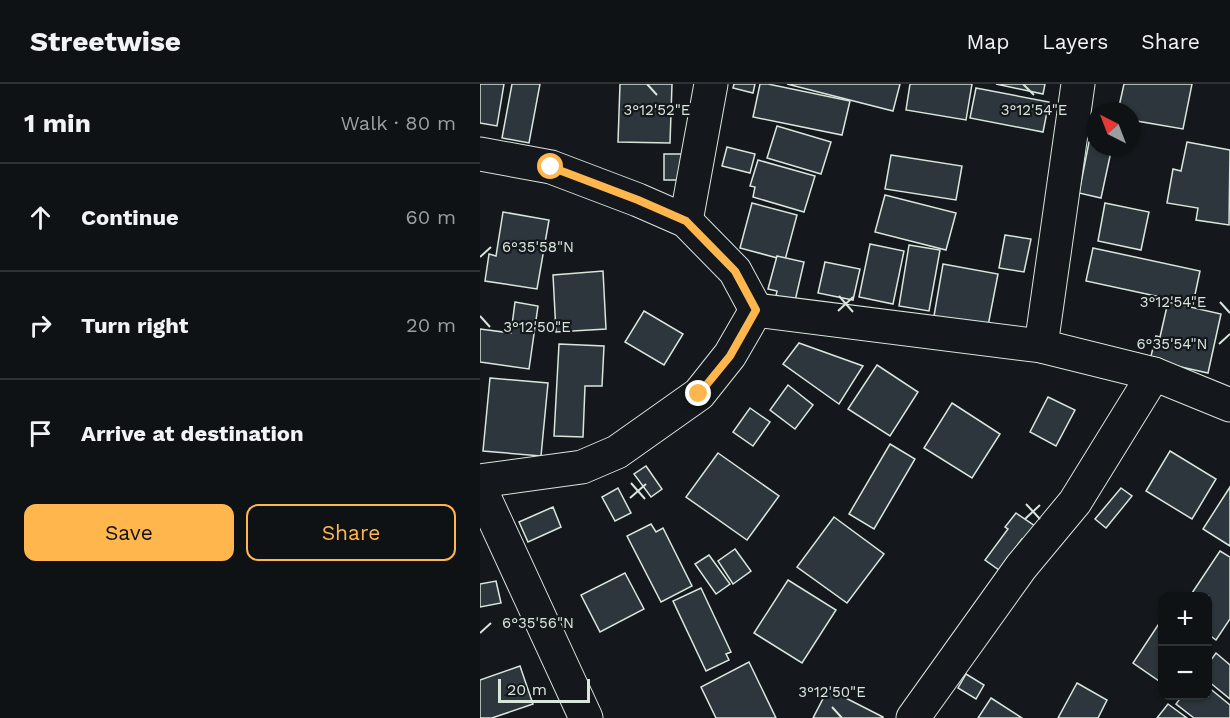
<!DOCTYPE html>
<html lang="en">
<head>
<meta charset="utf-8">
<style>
	body { margin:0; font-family:"Work Sans",sans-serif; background:#1d2022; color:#f1f3f6 }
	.controls { position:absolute; right:18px; bottom:18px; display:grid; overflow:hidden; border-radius:12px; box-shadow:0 2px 4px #0004 }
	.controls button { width:54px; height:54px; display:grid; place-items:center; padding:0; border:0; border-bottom:2px solid #2f3234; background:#0f1215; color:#f1f3f6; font:30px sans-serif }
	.compass { position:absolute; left:606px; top:18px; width:54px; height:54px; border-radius:50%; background:#0f1215; box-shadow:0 2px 4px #0004; rotate:318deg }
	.scale { position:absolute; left:18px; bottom:15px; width:92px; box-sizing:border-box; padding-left:6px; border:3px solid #d8e6dc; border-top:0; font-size:16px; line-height:21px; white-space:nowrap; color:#d8e6dc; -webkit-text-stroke:4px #14181c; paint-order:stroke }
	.stop { position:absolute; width:18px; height:18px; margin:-14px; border:4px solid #ffb74d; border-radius:50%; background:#fff }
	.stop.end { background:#ffb74d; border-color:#fff; box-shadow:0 2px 6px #0008 }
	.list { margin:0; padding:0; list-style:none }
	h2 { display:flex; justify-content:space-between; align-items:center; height:78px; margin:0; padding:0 24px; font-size:26px }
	h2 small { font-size:20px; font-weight:400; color:#9b9ea0 }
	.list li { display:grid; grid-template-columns:39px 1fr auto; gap:18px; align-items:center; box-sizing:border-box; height:108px; padding:0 24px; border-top:2px solid #2f3234 }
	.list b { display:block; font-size:22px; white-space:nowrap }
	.list em { font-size:20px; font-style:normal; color:#9b9ea0 }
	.actions { display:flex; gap:12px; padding:18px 24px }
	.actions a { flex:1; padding:14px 0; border:2px solid #ffb74d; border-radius:12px; text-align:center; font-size:21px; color:#ffb74d }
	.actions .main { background:#ffb74d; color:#111 }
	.icon { flex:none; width:33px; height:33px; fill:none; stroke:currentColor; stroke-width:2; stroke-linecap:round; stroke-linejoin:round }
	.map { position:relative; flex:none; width:750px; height:634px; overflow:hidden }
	header { display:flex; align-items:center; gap:36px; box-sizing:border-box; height:84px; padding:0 30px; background:#0f1215; border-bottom:2px solid #2f3234 }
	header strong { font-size:28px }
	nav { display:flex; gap:33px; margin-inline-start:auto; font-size:21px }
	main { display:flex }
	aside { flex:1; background:#0f1215 }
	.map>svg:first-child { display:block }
	.building { fill:#2c363c; stroke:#d8e6dc; stroke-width:1.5 }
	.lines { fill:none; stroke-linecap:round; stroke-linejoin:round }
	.minor-casing { stroke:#d8e6dc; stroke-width:35 }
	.minor { stroke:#14181c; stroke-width:33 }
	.route { stroke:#ffb74d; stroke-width:8 }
	.ticks { fill:none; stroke:#d8e6dc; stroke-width:2 }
	.ticks-label { font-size:15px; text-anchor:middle; fill:#d8e6dc; stroke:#14181c; stroke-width:4.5; stroke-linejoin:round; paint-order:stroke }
</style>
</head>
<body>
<header>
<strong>Streetwise</strong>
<nav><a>Map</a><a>Layers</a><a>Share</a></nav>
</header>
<main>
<aside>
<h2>1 min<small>Walk · 80 m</small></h2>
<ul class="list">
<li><svg class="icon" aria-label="ahead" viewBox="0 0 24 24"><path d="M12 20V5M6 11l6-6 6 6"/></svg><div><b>Continue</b></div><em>60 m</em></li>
<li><svg class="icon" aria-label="right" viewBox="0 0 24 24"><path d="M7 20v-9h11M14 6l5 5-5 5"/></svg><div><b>Turn right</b></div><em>20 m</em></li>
<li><svg class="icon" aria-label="arrive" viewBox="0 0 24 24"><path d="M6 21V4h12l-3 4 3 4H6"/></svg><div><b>Arrive at destination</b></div></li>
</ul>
<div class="actions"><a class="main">Save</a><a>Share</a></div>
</aside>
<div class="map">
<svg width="750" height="634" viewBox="0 0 750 634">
	<rect width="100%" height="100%" fill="#14181c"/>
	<!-- building -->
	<g class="building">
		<path d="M0 0H24L17 42 0 39Z"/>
		<path d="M32 0H60L49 59 22 54Z"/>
		<path d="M140 0H192L190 59 138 58Z"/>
		<path d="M254 0H275L273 9 253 4Z"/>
		<path d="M280 0H288L370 17 362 51 273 33Z"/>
		<path d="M307 0H420L413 27Z"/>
		<path d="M430 0H492L486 36 426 26Z"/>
		<path d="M516 0H565L563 10Z"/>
		<path d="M644 0H712L703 45 651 36V27H638Z"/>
		<path d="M496 4 569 18 563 48 490 34Z"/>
		<path d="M297 42 351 58 341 90 287 74Z"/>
		<path d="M609 58 615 59V63H632L621 114 599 109Z"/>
		<path d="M707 58 750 66 749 141 716 136 718 124 687 119 693 85 701 87Z"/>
		<path d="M247 63 275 70 270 89 242 82Z"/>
		<path d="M184 70H213L212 96H184Z"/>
		<path d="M411 71 482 82 476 116 405 105Z"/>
		<path d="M278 76 335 92 324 128 273 113 275 103 270 102Z"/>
		<path d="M405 111 476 129 466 166 395 148Z"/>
		<path d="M272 119 317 131 305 176 260 164Z"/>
		<path d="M625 119 669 128 661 166 618 157Z"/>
		<path d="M23 128 69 136 57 205 5 197 9 170 16 172Z"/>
		<path d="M525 151 551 155 544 188 519 184Z"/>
		<path d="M390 160 424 167 413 220 379 213Z"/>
		<path d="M429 161 460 166 449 227 419 222Z"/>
		<path d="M613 164 720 187 713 220 606 197Z"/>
		<path d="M297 172 324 178 315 217 296 212 297 207 288 205Z"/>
		<path d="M345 178 380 185 373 216 338 209Z"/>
		<path d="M463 180 518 190 508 242 454 232Z"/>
		<path d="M123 187 126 245 76 248 73 191Z"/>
		<path d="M35 218 58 222 49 285 0 278V245L31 249Z"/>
		<path d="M688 218 741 230 728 289 670 276 676 252 680 253Z"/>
		<path d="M164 227 203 250 184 281 145 258Z"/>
		<path d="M319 259 383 282 359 320 303 280Z"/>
		<path d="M79 260 124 262 122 302H105L103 353 74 352Z"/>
		<path d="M397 281 438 308 410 352 368 325Z"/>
		<path d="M10 294 68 299 61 372 3 367Z"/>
		<path d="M308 301 333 321 315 345 290 326Z"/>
		<path d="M568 313 595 326 576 362 550 348Z"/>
		<path d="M472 319 520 350 492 394 444 364Z"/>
		<path d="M270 324 290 338 273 362 253 348Z"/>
		<path d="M410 360 435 375 394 445 369 430Z"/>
		<path d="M690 367 736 395 712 435 666 407Z"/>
		<path d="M238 369 299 412 267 456 206 413Z"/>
		<path d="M166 382 182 405 171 413 154 390Z"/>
		<path d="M750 403V462L723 445Z"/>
		<path d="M138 404 151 429 135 437 122 413Z"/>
		<path d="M641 404 652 412 626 444 615 435Z"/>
		<path d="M73 423 81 443 48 458 39 438Z"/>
		<path d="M536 429 555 442 544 457 542 455 519 486 505 476 528 445 525 443Z"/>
		<path d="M354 433 404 470 367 519 317 483Z"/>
		<path d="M171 440 176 448 183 444 212 502 181 518 147 452Z"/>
		<path d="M255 465 271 487 253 500 238 477Z"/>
		<path d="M740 467 750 473V535L736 556 728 550V512H710Z"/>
		<path d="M229 471 250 500 236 510 215 480Z"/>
		<path d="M145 489 164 525 120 548 101 511Z"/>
		<path d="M308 496 356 526 322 579 274 549Z"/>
		<path d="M16 497 21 519 0 523V500Z"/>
		<path d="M221 504 251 568 246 570 249 576 226 587 193 517Z"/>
		<path d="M682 535V599L653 579Z"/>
		<path d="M736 569 750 581V615L728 597V580Z"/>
		<path d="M269 578 296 634H236L221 603Z"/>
		<path d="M40 582 53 620 12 634H0V596Z"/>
		<path d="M486 590 504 601 496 615 478 604Z"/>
		<path d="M597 599 627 616 618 634H578Z"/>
		<path d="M728 603 750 621V634H714L696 620 702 612H728Z"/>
		<path d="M348 605 403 633V634H333Z"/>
		<path d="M511 614 542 634H498Z"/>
		<path d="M688 620 707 634H677Z"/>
	</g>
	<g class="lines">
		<!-- minor casing -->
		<g class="minor-casing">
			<g id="minor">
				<path d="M0 70 71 83 158 116 206 137 255 187 276 226"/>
				<path d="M206 137 231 0"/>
				<path d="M561 262 598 0"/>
				<path d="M0 397 102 383 137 368 219 310 250 271 276 226 561 262 674 290 750 321"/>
				<path d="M0 404 106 634"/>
				<path d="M433 634 541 483 595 418 674 290"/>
			</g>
		</g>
		<!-- minor -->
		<use href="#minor" class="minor"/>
	</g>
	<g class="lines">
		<!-- route -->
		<path class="route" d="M71 83 158 116 206 137 255 187 276 226 250 272 219 310"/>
	</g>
	<!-- ticks -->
	<path class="ticks" d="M167 0 177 11M543 0 554 11M0 173 11 163M359 212 373 228M740 218 750 229M358 227 373 213M0 232 10 243M739 260 750 250M151 399 165 415M150 414 166 400M546 420 560 435M545 435 560 421M0 549 11 539M352 623 362 634"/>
	<g class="ticks-label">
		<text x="177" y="31">3°12'52"E</text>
		<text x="554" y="31">3°12'54"E</text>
		<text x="58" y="168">6°35'58"N</text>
		<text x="693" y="223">3°12'54"E</text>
		<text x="57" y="248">3°12'50"E</text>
		<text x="692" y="265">6°35'54"N</text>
		<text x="58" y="544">6°35'56"N</text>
		<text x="352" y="613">3°12'50"E</text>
	</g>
</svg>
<div class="controls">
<button>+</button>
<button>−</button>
</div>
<svg class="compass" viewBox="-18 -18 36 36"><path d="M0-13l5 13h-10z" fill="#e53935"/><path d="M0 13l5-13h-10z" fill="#9b9ea0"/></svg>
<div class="scale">20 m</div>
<div class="stop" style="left:71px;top:83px"></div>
<div class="stop end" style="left:219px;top:310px"></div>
</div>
</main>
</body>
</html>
